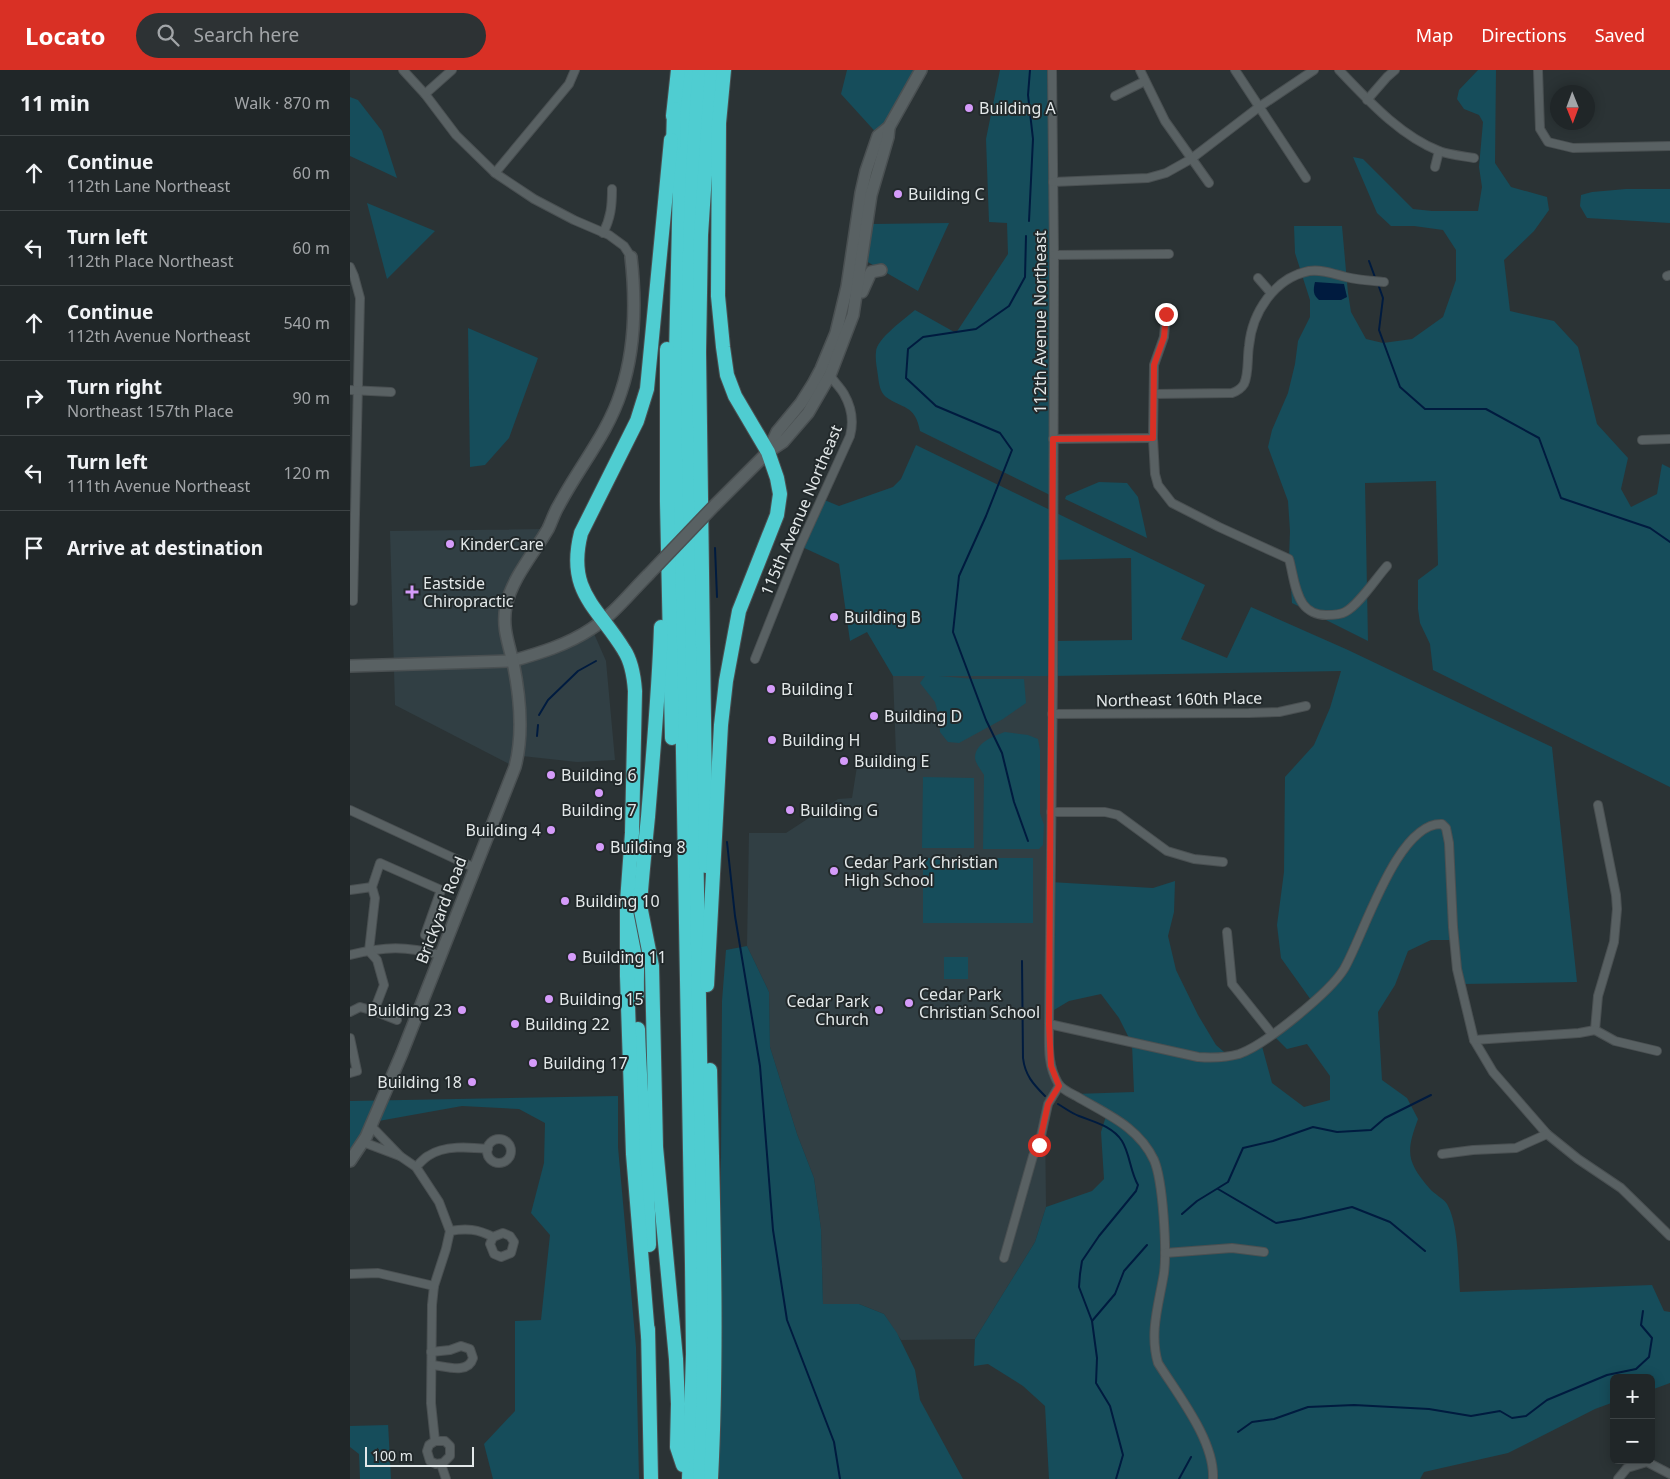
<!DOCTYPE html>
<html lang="en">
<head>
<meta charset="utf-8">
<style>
	body { margin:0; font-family:"Noto Sans",sans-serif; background:#2d3234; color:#f1f3f6 }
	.controls { position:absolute; right:15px; bottom:15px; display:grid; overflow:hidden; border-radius:8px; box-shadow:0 2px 12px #0003 }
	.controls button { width:45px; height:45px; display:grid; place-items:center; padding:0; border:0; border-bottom:1px solid #3d4345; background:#202628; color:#f1f3f6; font:25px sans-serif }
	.compass { position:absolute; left:1200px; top:15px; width:45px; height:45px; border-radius:50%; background:#202628; box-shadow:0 2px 12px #0003; rotate:179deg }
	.scale { position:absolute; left:15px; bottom:12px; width:109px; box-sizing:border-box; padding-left:5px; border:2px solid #e3e8e9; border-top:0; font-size:14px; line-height:18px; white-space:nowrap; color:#e3e8e9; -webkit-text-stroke:4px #22292b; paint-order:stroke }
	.stop { position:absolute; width:15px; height:15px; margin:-11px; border:4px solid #d93025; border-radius:50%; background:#fff }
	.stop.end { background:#d93025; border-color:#fff; box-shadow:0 1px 5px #0008 }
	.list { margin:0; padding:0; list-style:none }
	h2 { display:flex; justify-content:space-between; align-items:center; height:65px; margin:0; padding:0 20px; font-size:21px }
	h2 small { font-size:16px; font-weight:400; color:#a2a5a8 }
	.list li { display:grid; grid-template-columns:32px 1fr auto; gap:15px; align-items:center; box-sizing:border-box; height:75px; padding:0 20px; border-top:1px solid #3d4345 }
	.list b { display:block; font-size:19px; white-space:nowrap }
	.list p { margin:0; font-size:16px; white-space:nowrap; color:#a2a5a8 }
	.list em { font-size:16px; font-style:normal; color:#a2a5a8 }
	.icon { flex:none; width:28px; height:28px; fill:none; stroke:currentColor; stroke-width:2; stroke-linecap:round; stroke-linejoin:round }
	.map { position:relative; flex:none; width:1320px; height:1409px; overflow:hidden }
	header { display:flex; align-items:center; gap:30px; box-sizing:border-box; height:70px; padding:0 25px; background:#d93025; color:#fff }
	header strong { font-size:24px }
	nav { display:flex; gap:28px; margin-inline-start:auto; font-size:18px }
	.search { width:350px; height:45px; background:#2d3234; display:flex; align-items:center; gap:12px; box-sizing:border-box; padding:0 18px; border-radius:28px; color:#a2a5a8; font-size:19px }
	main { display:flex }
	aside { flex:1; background:#202628 }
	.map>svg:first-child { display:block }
	.built { fill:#313f44 }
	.green { fill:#164d5b; fill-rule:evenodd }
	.water { fill:#001b3f }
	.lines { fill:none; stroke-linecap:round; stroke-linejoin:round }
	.stream { stroke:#001b3f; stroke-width:2 }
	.street-casing { stroke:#4a5052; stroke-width:10 }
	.secondary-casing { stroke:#4a5052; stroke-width:14 }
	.highway-casing { stroke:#4a5052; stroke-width:16 }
	.street { stroke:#596163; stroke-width:8 }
	.secondary { stroke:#596163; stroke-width:11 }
	.highway { stroke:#4fcdd1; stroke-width:14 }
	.secondary-bridge-casing { stroke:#4a5052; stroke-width:14; stroke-linecap:butt }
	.highway-bridge-casing { stroke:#4a5052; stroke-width:16; stroke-linecap:butt }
	.secondary-bridge { stroke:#596163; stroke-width:11 }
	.highway-bridge { stroke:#4fcdd1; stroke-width:14 }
	.route { stroke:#d93025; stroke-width:6 }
	.poi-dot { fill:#d59bfa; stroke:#22292b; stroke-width:2 }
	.labels { text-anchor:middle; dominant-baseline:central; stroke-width:4; stroke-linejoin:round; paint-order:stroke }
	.poi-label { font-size:16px; fill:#e3e8e9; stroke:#22292b; text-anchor:start }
	.street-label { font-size:16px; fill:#e3e8e9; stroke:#22292b }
</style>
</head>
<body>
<header>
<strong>Locato</strong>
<div class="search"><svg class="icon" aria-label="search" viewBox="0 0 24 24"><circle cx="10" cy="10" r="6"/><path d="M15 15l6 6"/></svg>Search here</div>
<nav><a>Map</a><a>Directions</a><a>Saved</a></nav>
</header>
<main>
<aside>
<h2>11 min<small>Walk · 870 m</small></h2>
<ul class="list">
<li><svg class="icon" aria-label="ahead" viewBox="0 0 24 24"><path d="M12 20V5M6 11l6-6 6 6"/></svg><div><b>Continue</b><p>112th Lane Northeast</p></div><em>60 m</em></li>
<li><svg class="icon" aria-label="left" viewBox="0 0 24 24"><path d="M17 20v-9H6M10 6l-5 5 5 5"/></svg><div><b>Turn left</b><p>112th Place Northeast</p></div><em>60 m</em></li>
<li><svg class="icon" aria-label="ahead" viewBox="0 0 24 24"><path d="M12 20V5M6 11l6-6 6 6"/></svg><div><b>Continue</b><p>112th Avenue Northeast</p></div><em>540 m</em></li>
<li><svg class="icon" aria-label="right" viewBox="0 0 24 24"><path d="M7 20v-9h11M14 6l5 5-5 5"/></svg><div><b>Turn right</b><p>Northeast 157th Place</p></div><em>90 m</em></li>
<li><svg class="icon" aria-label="left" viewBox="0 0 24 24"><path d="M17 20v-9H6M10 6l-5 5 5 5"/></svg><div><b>Turn left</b><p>111th Avenue Northeast</p></div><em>120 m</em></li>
<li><svg class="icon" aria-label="arrive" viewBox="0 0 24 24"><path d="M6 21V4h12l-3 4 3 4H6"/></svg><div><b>Arrive at destination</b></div></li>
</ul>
</aside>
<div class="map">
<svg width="1320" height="1409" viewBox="0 0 1320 1409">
	<rect width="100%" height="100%" fill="#2b3335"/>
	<!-- built -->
	<g class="built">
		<path d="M196 459 157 533 162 590 242 559 256 591 265 690 227 692 172 686 165 697 45 635 40 461Z"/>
		<path d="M543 606H703L699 982 709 1016 695 1045 696 1137 685 1172 625 1269 551 1270 534 1244 509 1234 473 1235 471 1159 464 1108 447 1064 420 977 419 922 397 876 399 763H436L488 729 502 728 508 690 546 684Z"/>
	</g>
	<!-- green -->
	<g class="green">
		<path d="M497 0H571L531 68 491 24Z"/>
		<path d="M650 0H702V426L570 361C565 334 552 339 536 327 530 322 529 314 528 306 527 298 525 290 526 282 526 269 555 249 565 240L606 263 658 184 657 153 639 152 636 69Z"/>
		<path d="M1128 0H1146L1145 93 1161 117 1197 127 1199 140 1184 161 1154 190 1160 241 1204 251 1228 277 1247 354 1278 388 1271 419 1281 437 1307 424 1312 394 1320 398V717L1083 600 1080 574 1070 553 1068 539V510L1088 495 1086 411 1015 413 1018 571 942 533 939 489 940 461 938 431 918 377 922 360 938 323 945 294 948 271 960 247V230L945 183 944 156H992L998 223 1001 242 1016 269 1033 273 1062 269 1093 247 1106 210V180L1093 160 1064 156H1041L1027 143 1003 87 1013 89 1063 139 1082 141H1128L1132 117 1129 97 1133 52 1129 45 1114 39 1107 29 1109 20Z"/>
		<path d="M0 27 8 30 32 61 47 108 0 86Z"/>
		<path d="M1276 119H1320V153L1237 148 1230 136 1231 125 1242 122Z"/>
		<path d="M17 133 85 161 37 209Z"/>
		<path d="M599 153 568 221 516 191 518 188 522 154Z"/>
		<path d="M118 258 188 288 159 368 135 395 120 397Z"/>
		<path d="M566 375 855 515 831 569 877 588 901 537 998 580 1202 677 1227 912 1113 914 1107 870H1081L1058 881 1045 915 1028 942 1032 1010 1057 1028 1068 1049C1056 1082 1056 1091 1080 1119 1084 1124 1093 1128 1097 1134 1109 1155 1108 1198 1110 1222L1302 1215 1314 1241 1320 1242V1313L1301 1320V1308H1264V1332L1245 1339 1158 1383 1074 1402 1070 1409H699L695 1336 673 1316 638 1294 624 1296 625 1269 685 1172 696 1137 742 1121 754 1109 751 1062 757 1043 725 1024 784 1022 782 974 769 948 751 924 719 931 699 943 700 812 803 818 825 811 824 842 818 866 826 900 848 945 866 975 881 988 910 969 922 1013 954 1037 980 1030V1006L957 974 937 979 922 964 961 930 931 888 927 855 934 802 935 707 964 675 980 638 991 601 703 606H589L624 609H674L676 633 653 649 609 673 598 672 590 662 589 647 585 632 570 613 575 606H543L517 562 500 571 489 494 450 476 472 429 489 436 543 417 551 409ZM781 488 782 570 703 571V490Z"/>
		<path d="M749 412 777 413 788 427 797 468 715 429 716 426Z"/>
		<path d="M655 662 678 665 688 669 690 680V743L694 755 693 775 689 779H633L634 705C631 700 625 693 625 687 626 673 643 666 655 662Z"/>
		<path d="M573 707 624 708V778H572Z"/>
		<rect x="573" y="788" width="110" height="65"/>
		<path d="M397 876 419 922 420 977 447 1064 464 1108 471 1159 473 1234H509L534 1244 547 1263 565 1300 570 1330 613 1409H369L372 931 376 880Z"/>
		<rect x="594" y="887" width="24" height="22"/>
		<path d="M268 1026V1077L286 1277 289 1409H143L134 1374 165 1341V1251L191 1250 200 1165 181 1143 194 1093 195 1053 169 1039 112 1036 23 1052 0 1092V1031Z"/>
		<path d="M38 1353 41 1409H10L9 1384 0 1377V1356L38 1355Z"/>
	</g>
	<!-- water -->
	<path class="water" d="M965 212 994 214 997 227 991 230H969C963 225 963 220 965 212Z"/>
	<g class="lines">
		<!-- stream -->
		<g class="stream">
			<path d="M679 151 683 69 678 25 680 0"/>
			<path d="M676 166 675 207 659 236 626 259 573 267 558 279 556 308 586 336 650 363 662 380 636 446 609 506 603 562 636 650 652 683 664 732 678 771"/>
			<path d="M1019 191 1026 210"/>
			<path d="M1028 214 1033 228 1029 260 1050 317 1075 339H1136L1189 368 1211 428 1300 458 1320 472"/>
			<path d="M365 478 367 527"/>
			<path d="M189 645 198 630 228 601 246 591"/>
			<path d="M187 666 188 655"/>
			<path d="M377 772 385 846 410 996 423 1160 437 1250 484 1372 490 1409"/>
			<path d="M672 891 673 988C675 1005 683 1014 695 1026"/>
			<path d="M708 1034C715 1038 721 1043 729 1046 744 1052 762 1056 772 1071 780 1084 780 1101 788 1115L786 1121 749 1166 732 1191 730 1204 729 1217 742 1251 747 1288 746 1313 760 1336 773 1385 766 1409"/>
			<path d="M868 1119 926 1153 950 1149 1002 1137 1040 1152 1075 1181"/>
			<path d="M832 1144 847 1131 878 1112 893 1078 923 1071 963 1057 987 1062 1021 1060 1035 1048 1081 1025"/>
			<path d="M742 1251 765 1224 774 1201 797 1175"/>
			<path d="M888 1362 902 1352 924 1349 958 1337 1004 1335 1079 1339 1121 1346 1150 1341 1162 1348 1176 1346 1197 1330 1257 1305 1286 1299 1299 1287 1302 1268 1291 1255 1293 1241"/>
			<path d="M829 1409 841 1387"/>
		</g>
		<!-- street casing -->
		<g class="street-casing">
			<g id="street">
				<path d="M53 0 75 24 106 65 145 103 184 129 224 150 259 165 274 176 281 187"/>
				<path d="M702 0 704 185 703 606 699 954C699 974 697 995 708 1013 711 1019 720 1023 726 1026 756 1044 788 1056 804 1090 813 1111 817 1179 814 1203 809 1234 799 1262 808 1293 828 1325 865 1371 863 1409"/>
				<path d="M790 0 815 51 859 113"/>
				<path d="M885 0 956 108"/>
				<path d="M989 0C1018 30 1049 65 1089 81 1100 85 1112 86 1124 88"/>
				<path d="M1188 0 1190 59 1198 72 1223 78 1320 76"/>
				<path d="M75 24 102 0"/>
				<path d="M765 26 795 11"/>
				<path d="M1017 30 1037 7 1045 0"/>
				<path d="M1085 97 1089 81"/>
				<path d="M145 103 219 14 225 0"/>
				<path d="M703 112 798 108 816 103 841 89 909 37 964 0"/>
				<path d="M253 163C261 148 262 135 262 119"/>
				<path d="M704 185 819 184"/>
				<path d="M0 197 4 206 10 228 3 531"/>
				<path d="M1317 206 1320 205"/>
				<path d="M908 208 921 223"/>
				<path d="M816 244 814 267 804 295 803 368 805 404 808 415 822 433 869 457 939 489C943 503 944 521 953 534 958 541 967 545 976 545 982 545 990 545 995 542 1008 536 1027 507 1037 496"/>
				<path d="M0 320 41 322"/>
				<path d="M804 324 882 323C888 321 891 319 894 314 899 304 897 288 899 276 902 243 924 208 959 201 972 199 984 204 996 207 1008 210 1022 211 1034 212"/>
				<path d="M703 369 803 368"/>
				<path d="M1292 370 1320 369"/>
				<path d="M405 589 450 476 500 366C504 351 502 338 494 324 490 317 484 312 480 305"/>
				<path d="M702 644 899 643 929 642 956 636"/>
				<path d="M0 740 125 798"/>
				<path d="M701 742H755L768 745 817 781 844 789 873 792"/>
				<path d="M0 820 22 817"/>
				<path d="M877 862 882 914 922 964"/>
				<path d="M0 885C35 876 56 876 91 885"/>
				<path d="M24 941 47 950"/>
				<path d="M0 942 10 937 24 941 34 915 27 890 19 881 25 828 22 817 30 793 91 820 75 865"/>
				<path d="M699 954 848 987C861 988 875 988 889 984 915 975 980 922 994 899 1014 865 1047 752 1092 754L1096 758 1099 773 1103 857 1107 899 1124 970 1143 1002 1197 1064 1228 1089 1271 1118 1320 1166"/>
				<path d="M1245 960 1248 926 1264 872 1267 839 1266 825 1248 735"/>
				<path d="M1245 960 1265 971 1307 981"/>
				<path d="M0 968 7 1001 0 1003"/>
				<path d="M1124 970 1229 963 1245 960"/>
				<circle cx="149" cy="1081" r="12"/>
				<path d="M13 1072 50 1086 21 1056"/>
				<path d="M1092 1084 1123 1080 1166 1078 1197 1064"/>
				<path d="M50 1086 66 1097 89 1132 100 1161 96 1179 84 1216 82 1235 81 1333 85 1371 79 1375 77 1381 80 1391 86 1394 93 1393 100 1386V1376L95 1371H85"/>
				<path d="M66 1097C69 1094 73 1089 78 1086 94 1075 119 1077 138 1079"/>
				<path d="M100 1161C116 1158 128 1159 143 1167L140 1174 144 1184 151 1187 161 1183 164 1172 160 1166 153 1163 143 1167"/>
				<path d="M815 1183 882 1178 914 1182"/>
				<path d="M654 1188 683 1086 689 1075 698 1034 709 1016"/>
				<path d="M0 1204 28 1203 84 1216"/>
				<path d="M81 1282 100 1280 111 1276 120 1279 123 1288C118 1305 95 1296 82 1295"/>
				<path d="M91 1394 96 1409"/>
				<path d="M1268 1409 1277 1398 1297 1392 1320 1404"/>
			</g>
		</g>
		<!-- secondary casing -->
		<g class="secondary-casing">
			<g id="secondary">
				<path d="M512 222 521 202 531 200"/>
				<path d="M418 382 427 362 451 333 463 314 471 299 486 263 497 217 511 123 516 101 528 66 539 57 571 0"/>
				<path d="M365 435 418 382 433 372 458 343 480 305 503 245 521 125 538 67 539 57"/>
				<path d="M0 596 162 591C190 583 217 575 241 559 263 545 280 523 298 505"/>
				<path d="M0 1091 16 1067 52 983 165 697C174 663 170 626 163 592 158 572 152 556 156 536 162 508 184 483 198 459 202 451 204 443 209 435 229 397 258 363 271 322 285 280 286 231 281 187"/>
			</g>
		</g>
		<!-- highway casing -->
		<g class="highway-casing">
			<g id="highway">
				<path d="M337 0 330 108 326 285 342 1194 343 1284 339 1409"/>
				<path d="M350 0C340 111 338 223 338 334L354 1200 353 1340 350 1409"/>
				<path d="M323 46 328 0"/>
				<path d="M323 78 324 39"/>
				<path d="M317 279V432L322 668"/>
				<path d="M356 796 349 282 351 165 362 0"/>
				<path d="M302 896 306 1077 326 1289 328 1334 327 1377 333 1395"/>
				<path d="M357 915 371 655 376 611 389 541 427 445 430 424 427 408 418 382 385 326 377 305 373 277 368 226 369 53 374 0"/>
				<path d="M287 925C286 865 292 806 298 747 303 684 309 621 311 557"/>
				<path d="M288 959C290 1031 298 1103 299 1175"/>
				<path d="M360 1000C363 1136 368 1273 361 1409"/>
				<path d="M298 1259 301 1409"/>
				<path d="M298 1266 283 1084 277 906V832L282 763 285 621C284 607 282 592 274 580 248 537 216 522 231 463L287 351 297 319 321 70"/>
			</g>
		</g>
		<!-- street -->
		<use href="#street" class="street"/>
		<!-- secondary -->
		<use href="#secondary" class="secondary"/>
		<!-- highway -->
		<use href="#highway" class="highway"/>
		<!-- secondary-bridge casing -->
		<g class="secondary-bridge-casing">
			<path id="secondary-bridge" d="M298 505 365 435"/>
		</g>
		<!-- highway-bridge casing -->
		<g class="highway-bridge-casing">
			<path id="highway-bridge" d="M288 825 302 896"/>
		</g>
		<!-- secondary-bridge -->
		<use href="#secondary-bridge" class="secondary-bridge"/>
		<!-- highway-bridge -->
		<use href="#highway-bridge" class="highway-bridge"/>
	</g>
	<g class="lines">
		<!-- route -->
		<path class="route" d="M689 1075 698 1034 709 1016 701 996 699 954 703 369 803 368 804 295 814 267 816 244"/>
	</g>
	<!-- markers -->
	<g class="poi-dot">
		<circle cx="619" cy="38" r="5"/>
		<circle cx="548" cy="124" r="5"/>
		<circle cx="100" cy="474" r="5"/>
		<path d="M59.5 514.5h5v5h5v5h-5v5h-5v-5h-5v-5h5z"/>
		<circle cx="484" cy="547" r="5"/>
		<circle cx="421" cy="619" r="5"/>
		<circle cx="524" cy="646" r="5"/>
		<circle cx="422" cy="670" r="5"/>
		<circle cx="494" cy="691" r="5"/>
		<circle cx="201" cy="705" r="5"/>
		<circle cx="249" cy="723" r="5"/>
		<circle cx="440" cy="740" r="5"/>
		<circle cx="201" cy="760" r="5"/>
		<circle cx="250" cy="777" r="5"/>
		<circle cx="484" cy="801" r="5"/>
		<circle cx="215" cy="831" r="5"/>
		<circle cx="222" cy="887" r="5"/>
		<circle cx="199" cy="929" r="5"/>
		<circle cx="559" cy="933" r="5"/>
		<circle cx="112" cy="940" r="5"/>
		<circle cx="529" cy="940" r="5"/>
		<circle cx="165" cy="954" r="5"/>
		<circle cx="183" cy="993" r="5"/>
		<circle cx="122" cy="1012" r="5"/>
	</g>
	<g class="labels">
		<!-- poi labels -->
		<g class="poi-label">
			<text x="629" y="38">Building A</text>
			<text x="558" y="124">Building C</text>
			<text x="110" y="474">KinderCare</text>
			<text x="73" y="513">Eastside<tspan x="73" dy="18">Chiropractic</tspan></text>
			<text x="494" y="547">Building B</text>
			<text x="431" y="619">Building I</text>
			<text x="534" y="646">Building D</text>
			<text x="432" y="670">Building H</text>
			<text x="504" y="691">Building E</text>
			<text x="211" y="705">Building 6</text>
			<text x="249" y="740" text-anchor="middle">Building 7</text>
			<text x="450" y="740">Building G</text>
			<text x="191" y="760" text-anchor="end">Building 4</text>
			<text x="260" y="777">Building 8</text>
			<text x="494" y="792">Cedar Park Christian<tspan x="494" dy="18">High School</tspan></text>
			<text x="225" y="831">Building 10</text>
			<text x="232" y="887">Building 11</text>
			<text x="569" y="924">Cedar Park<tspan x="569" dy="18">Christian School</tspan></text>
			<text x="209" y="929">Building 15</text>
			<text x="519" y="931" text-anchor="end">Cedar Park<tspan x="519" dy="18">Church</tspan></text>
			<text x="102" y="940" text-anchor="end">Building 23</text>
			<text x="175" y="954">Building 22</text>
			<text x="193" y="993">Building 17</text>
			<text x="112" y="1012" text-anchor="end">Building 18</text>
		</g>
		<!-- street labels -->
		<g class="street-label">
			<text transform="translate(690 252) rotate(-90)">112th Avenue Northeast</text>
			<text transform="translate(451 440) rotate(-67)">115th Avenue Northeast</text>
			<text transform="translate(829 629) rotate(-1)">Northeast 160th Place</text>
			<text transform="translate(91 840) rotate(-69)">Brickyard Road</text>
		</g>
	</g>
</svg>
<div class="controls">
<button>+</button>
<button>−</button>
</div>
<svg class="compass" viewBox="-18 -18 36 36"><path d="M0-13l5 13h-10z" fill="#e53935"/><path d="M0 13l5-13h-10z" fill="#a2a5a8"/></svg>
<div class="scale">100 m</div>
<div class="stop" style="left:689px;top:1075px"></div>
<div class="stop end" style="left:816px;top:244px"></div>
</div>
</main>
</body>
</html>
